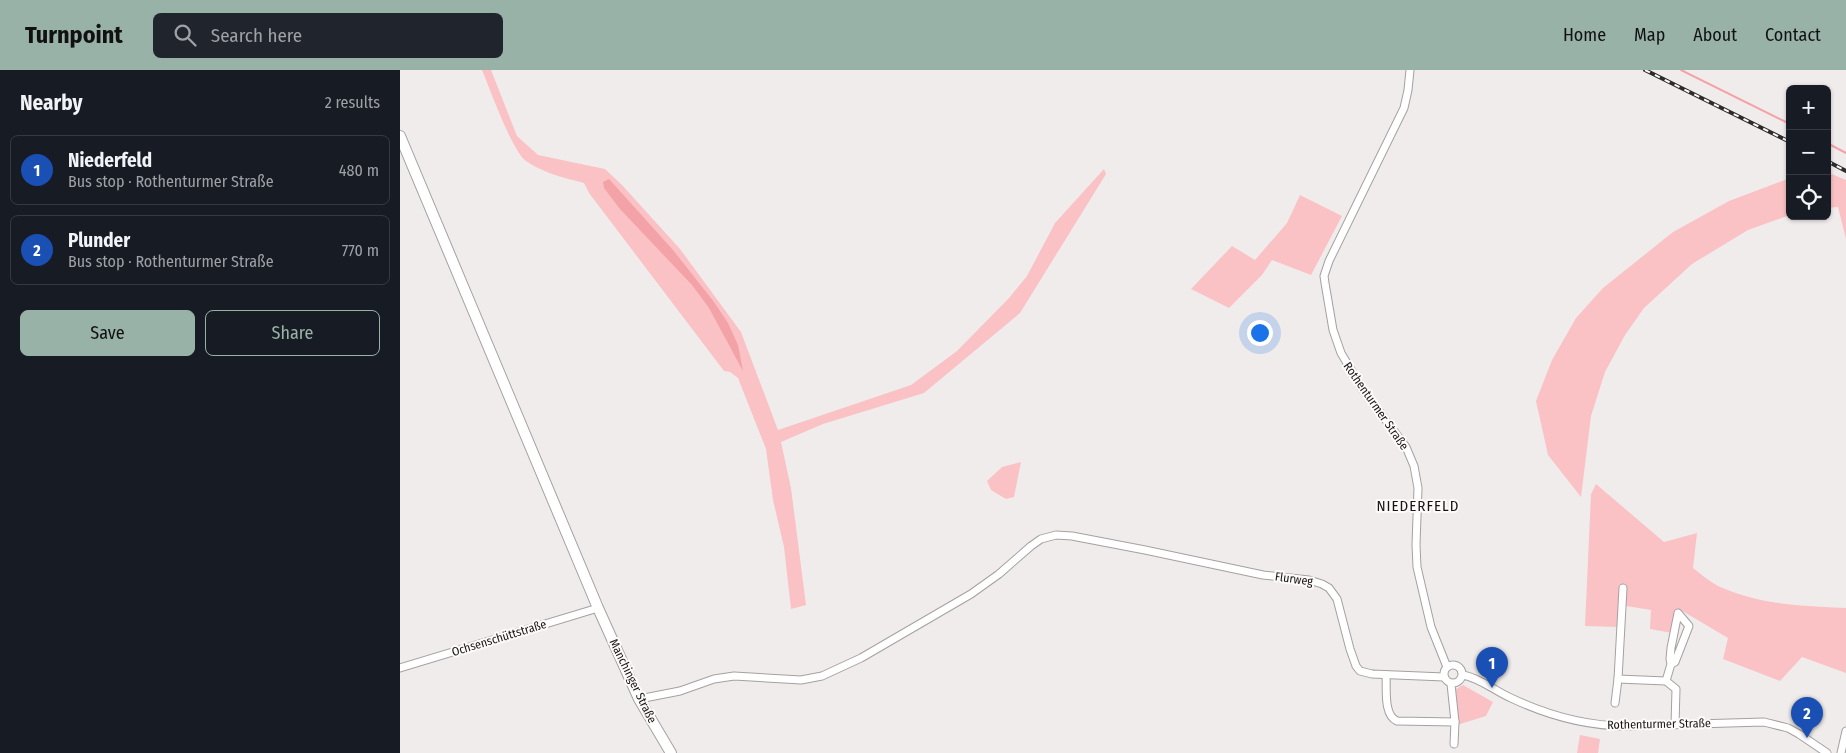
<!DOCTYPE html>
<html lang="en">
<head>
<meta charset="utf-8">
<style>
	body { margin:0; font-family:"Fira Sans Condensed",sans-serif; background:#20242c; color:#f1f3f6 }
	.controls { position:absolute; right:15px; top:15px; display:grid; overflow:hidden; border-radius:8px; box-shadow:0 1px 4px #0004 }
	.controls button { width:45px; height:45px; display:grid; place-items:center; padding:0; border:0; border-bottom:1px solid #363941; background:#171b24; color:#f1f3f6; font:25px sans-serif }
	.you { position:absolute; left:859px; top:262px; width:18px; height:18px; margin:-12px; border:4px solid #fff; border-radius:50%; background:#1a73e8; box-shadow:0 0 0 8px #1a73e833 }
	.badge { display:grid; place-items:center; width:32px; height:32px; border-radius:50%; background:#98b2a8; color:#fff; font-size:16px; font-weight:700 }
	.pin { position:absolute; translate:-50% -41px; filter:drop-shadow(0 1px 2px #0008) }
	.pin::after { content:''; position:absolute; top:26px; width:18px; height:15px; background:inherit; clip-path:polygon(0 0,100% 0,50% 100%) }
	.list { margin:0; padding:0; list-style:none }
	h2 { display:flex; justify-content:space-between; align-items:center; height:65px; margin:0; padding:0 20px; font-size:21px }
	h2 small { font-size:16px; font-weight:400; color:#9ea1a6 }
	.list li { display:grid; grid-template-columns:32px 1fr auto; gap:15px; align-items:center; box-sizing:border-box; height:70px; margin:0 10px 10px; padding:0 10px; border:1px solid #363941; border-radius:8px }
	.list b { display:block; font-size:19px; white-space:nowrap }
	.list p { margin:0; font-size:16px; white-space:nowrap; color:#9ea1a6 }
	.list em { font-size:16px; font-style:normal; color:#9ea1a6 }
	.actions { display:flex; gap:10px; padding:15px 20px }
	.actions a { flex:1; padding:11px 0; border:1px solid #98b2a8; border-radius:8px; text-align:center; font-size:18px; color:#98b2a8 }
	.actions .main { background:#98b2a8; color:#111 }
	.icon { flex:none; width:28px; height:28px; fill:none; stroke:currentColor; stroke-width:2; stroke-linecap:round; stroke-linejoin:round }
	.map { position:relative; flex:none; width:1446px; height:683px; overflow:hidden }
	header { display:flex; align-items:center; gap:30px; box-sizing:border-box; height:70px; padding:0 25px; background:#98b2a8; color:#111 }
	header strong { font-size:24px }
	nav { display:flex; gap:28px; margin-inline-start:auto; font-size:18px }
	.search { width:350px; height:45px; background:#20242c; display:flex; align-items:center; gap:12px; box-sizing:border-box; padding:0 18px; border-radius:8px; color:#9ea1a6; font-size:19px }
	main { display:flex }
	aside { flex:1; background:#171b24 }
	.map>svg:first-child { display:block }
	.green { fill:#fac2c4 }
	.water { fill:#f3a3a7 }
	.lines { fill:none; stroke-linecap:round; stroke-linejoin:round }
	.stream { stroke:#f3a3a7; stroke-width:2 }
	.street-casing { stroke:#a5a1a1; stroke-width:9 }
	.secondary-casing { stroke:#a5a1a1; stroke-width:12 }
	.street { stroke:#fff; stroke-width:7 }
	.secondary { stroke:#fff; stroke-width:10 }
	.rail-casing { stroke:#2d2b2b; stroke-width:4 }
	.rail { stroke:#fefafa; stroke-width:2; stroke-dasharray:5.5; stroke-linecap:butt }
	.labels { text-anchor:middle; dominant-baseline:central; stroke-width:4; stroke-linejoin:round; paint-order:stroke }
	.street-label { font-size:12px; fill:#171515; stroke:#fefafa }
	.quarter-label { font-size:15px; letter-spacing:1px; fill:#171515; stroke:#fefafa }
</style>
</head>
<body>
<header>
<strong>Turnpoint</strong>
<div class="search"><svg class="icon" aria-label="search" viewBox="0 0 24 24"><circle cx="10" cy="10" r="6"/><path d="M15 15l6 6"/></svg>Search here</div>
<nav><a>Home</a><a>Map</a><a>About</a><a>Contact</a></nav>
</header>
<main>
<aside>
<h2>Nearby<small>2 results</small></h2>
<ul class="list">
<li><span class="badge" style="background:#1a4fb4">1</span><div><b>Niederfeld</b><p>Bus stop · Rothenturmer Straße</p></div><em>480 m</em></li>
<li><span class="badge" style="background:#1a4fb4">2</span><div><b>Plunder</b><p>Bus stop · Rothenturmer Straße</p></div><em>770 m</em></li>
</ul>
<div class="actions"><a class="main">Save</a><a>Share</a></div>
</aside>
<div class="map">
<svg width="1446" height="683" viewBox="0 0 1446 683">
	<rect width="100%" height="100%" fill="#f1ecec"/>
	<!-- green -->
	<g class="green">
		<path d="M82 0H91L117 66 138 85 205 99 222 115 280 179 341 262 378 360 511 315 557 281 609 228 627 206 655 153 704 99 706 104 620 243 524 323 423 354 381 372 391 418 406 535 391 539 384 477 373 430 366 379 338 308 330 302 324 301 189 123 184 113C165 108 143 103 126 91 112 81 90 19 82 0Z"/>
		<path d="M1427 102 1446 110V169L1438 137 1427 138Z"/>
		<path d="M1390 108V145L1348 160 1292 194 1244 238 1225 265 1205 302 1191 346 1181 427 1148 385 1136 331 1152 290 1176 248 1203 218 1273 162 1329 131Z"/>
		<path d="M900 125 942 146 911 205 872 190 862 205 829 238 791 219 832 176 855 190 887 153Z"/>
		<path d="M621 392 614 427 606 429 591 420 587 411 602 397Z"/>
		<path d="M1196 414 1264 472 1297 463 1293 498C1301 504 1309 511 1318 516 1360 535 1401 536 1446 538V603L1402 587 1380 611 1323 589 1328 568 1279 539 1272 563 1250 559 1251 540 1220 535 1218 557 1185 556 1191 424Z"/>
		<path d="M1063 615 1093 632 1086 646 1057 655 1056 619Z"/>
		<path d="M1180 665 1200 669 1198 683H1177Z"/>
	</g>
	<!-- water -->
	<path class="water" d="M209 109 273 180 314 232 328 253 338 275 343 301 309 238 292 215 220 139 204 118 203 112Z"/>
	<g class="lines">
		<!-- stream -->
		<g class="stream">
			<path d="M1281 0 1390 54"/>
			<path d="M1427 73 1446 83"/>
		</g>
		<!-- street casing -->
		<g class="street-casing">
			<g id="street">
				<path d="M1010 0 1008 20 1004 38 929 191 924 206 925 213 933 260 941 283 963 320 1006 377 1014 396 1018 418 1016 475 1017 497 1031 557 1047 597"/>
				<path d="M1223 518 1218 609 1266 611 1276 619 1275 655"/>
				<circle cx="1053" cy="604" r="9"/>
				<path d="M0 598 198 538"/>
				<path d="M986 605C987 618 983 645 997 651L1055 652 1051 614"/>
				<path d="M1063 605C1080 608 1095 621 1111 628 1147 645 1185 656 1226 656L1364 652 1388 658 1399 664 1427 683"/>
				<path d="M1266 611 1271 594 1270 589 1271 578 1278 543 1289 556 1275 592 1271 594"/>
				<path d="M239 629 280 621 314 609 334 606 401 610 422 606 461 588 571 524 599 504 631 476 641 469 656 465 672 466 745 480 863 505 909 510 922 514 929 518 937 529 950 579 956 596 960 601 972 604 1044 607"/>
				<path d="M1215 633 1218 609"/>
				<path d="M1054 674 1055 652"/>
				<path d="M1441 683 1446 661"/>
			</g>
		</g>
		<!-- secondary casing -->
		<g class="secondary-casing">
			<path id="secondary" d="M0 66 198 538 239 629 271 683"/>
		</g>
		<!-- street -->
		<use href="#street" class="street"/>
		<!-- secondary -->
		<use href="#secondary" class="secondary"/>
		<!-- rail casing -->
		<g class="rail-casing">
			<g id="rail">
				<path d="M1245 0 1390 72"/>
				<path d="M1427 91 1446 101"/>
			</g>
		</g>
		<!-- rail -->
		<use href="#rail" class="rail"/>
	</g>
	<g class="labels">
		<!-- street labels -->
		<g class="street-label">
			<text transform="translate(976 336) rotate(55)">Rothenturmer Straße</text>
			<text transform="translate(894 509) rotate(8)">Flurweg</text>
			<text transform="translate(99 568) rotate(-17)">Ochsenschüttstraße</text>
			<text transform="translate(233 611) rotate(64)">Manchinger Straße</text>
			<text transform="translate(1259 654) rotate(-1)">Rothenturmer Straße</text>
		</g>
		<!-- quarter labels -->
		<g class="quarter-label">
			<text x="1018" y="436">NIEDERFELD</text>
		</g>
	</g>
</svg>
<div class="controls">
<button>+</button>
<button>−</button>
<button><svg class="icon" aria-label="locate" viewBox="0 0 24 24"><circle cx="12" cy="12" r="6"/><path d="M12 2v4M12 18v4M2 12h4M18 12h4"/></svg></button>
</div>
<div class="you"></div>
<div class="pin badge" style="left:1092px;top:618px;background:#1a4fb4">1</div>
<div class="pin badge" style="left:1407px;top:668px;background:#1a4fb4">2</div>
</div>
</main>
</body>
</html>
